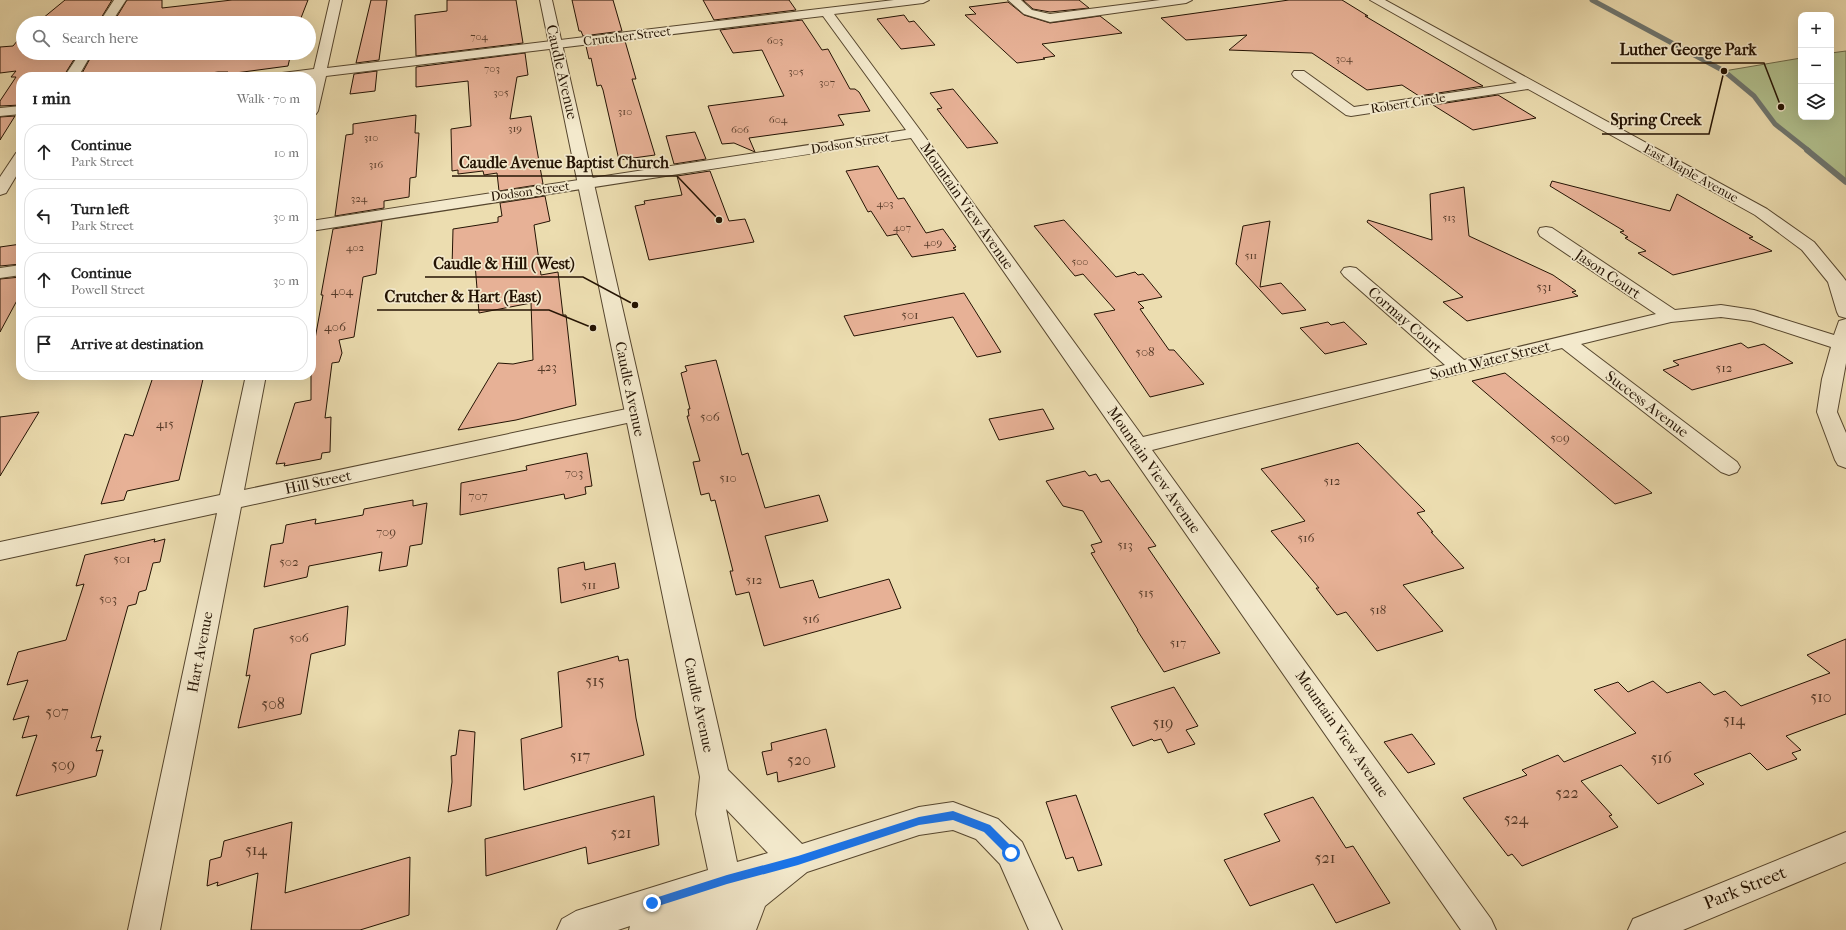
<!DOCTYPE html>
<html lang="en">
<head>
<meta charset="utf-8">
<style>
	body { margin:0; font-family:"IM FELL French Canon",serif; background:#f2f2f2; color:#222 }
	.controls { position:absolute; right:12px; top:12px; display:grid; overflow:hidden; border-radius:8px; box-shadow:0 4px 16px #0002 }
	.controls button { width:36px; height:36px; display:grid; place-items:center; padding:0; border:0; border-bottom:1px solid #e0e0e0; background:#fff; color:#222; font:20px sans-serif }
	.stop { position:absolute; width:12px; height:12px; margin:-9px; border:3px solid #1a73e8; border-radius:50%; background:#fff }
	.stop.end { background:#1a73e8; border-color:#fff; box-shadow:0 1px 4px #0008 }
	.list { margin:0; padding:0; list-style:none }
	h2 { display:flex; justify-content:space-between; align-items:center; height:52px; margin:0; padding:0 16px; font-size:17px }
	h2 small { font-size:13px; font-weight:400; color:#767676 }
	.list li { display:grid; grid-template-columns:26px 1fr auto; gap:12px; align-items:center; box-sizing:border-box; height:56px; margin:0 8px 8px; padding:0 8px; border:1px solid #e0e0e0; border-radius:16px }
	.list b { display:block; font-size:15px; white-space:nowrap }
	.list p { margin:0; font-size:13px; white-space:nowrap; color:#767676 }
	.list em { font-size:13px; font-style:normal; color:#767676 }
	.icon { flex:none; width:22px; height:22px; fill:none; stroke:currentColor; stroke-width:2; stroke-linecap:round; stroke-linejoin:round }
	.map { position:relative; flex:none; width:1846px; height:930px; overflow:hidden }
	.search { position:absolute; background:#fff; box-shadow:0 4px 16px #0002; left:16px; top:16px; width:300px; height:44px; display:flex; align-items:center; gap:10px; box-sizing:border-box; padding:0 14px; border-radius:22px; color:#767676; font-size:15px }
	.panel { position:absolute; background:#fff; box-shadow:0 4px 16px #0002; left:16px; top:72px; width:300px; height:308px; border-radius:16px }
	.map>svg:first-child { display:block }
	.green { fill:#b2c290; stroke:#6b6a4a }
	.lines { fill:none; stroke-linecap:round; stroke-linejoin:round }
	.stream-far1 { stroke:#6e7670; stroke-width:5 }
	.stream { stroke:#6e7670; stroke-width:6 }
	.building { fill:#e7b196; stroke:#241303 }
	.minor-casing { stroke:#56462e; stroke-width:2 }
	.tertiary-casing { stroke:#56462e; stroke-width:2 }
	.minor { fill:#f3e9cc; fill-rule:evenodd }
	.tertiary { fill:#f3e9cc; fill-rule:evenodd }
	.route { fill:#1a73e8 }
	.labels { text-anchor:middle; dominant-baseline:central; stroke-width:3.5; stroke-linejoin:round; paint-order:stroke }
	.far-number-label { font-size:11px; fill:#553a28 }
	.far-street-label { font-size:13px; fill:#241303; stroke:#f3e9cc }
	.number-label { font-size:13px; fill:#553a28 }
	.street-label { font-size:15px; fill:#241303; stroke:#f3e9cc }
	.near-number-label { font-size:16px; fill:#553a28 }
	.near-street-label { font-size:18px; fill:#241303; stroke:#f3e9cc }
	.leader { fill:none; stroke:#241303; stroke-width:1.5 }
	.callout-dot { fill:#241303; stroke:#f3e9cc; stroke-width:1.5 }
	.callout-label { font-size:16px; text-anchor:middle; font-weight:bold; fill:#241303; stroke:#f3e9cc; stroke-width:3.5; stroke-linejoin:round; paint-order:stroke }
</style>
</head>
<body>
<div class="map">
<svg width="1846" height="930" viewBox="0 0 1846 930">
	<rect width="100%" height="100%" fill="#ecddb0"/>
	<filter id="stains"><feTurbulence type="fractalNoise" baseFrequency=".005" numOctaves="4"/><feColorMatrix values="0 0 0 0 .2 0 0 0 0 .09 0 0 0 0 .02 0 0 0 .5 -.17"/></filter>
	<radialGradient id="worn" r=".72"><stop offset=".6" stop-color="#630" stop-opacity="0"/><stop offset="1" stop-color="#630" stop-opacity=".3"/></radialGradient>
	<!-- green -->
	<path class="green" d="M1846 51V182L1775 124 1754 96 1724 71 1801 58V117H1831V53Z"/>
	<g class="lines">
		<!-- stream-far1 -->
		<path class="stream-far1" d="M1592 0 1724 71 1754 96 1775 124 1809 151"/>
		<!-- stream -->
		<path class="stream" d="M1807 150 1846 182"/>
	</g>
	<!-- building -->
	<g class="building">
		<path d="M65 0H112L98 23H37Z"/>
		<path d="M127 0H162V8L232 0H308L299 23H113Z"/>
		<path d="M371 0H387L379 60 356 63Z"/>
		<path d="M447 0H516L523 43 416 56 415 15 447 11Z"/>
		<path d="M572 0H613L622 31 583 36 581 31H579Z"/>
		<path d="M703 0H789L796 10 714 20Z"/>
		<path d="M1023 0H1079L1089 8 1050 12 1033 9Z"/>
		<path d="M1289 0H1342L1368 16H1365L1483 86 1419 96 1402 85 1367 90 1312 53 1229 50 1247 35 1186 40 1161 18Z"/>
		<path d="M1008 2 1024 15 1050 23 1100 16 1122 33 1042 44 1055 56 1043 58 1045 59 1017 63 965 15 976 14 969 7Z"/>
		<path d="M904 15 909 22 914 21 935 45 901 49 877 19Z"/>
		<path d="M802 20 822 50 828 49 850 89H855L859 92 870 111 838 115 844 125 749 138 755 152 734 143 722 144 708 106 784 96 762 50 733 53 720 30Z"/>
		<path d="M23 34V53H78L63 77H21V105L0 106V101L16 77H11L16 71 0 73V47L13 46Z"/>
		<path d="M625 41 636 79H632L655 155 619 160 603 90 601 85 597 86 591 58 589 59 586 46Z"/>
		<path d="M93 53H291L288 66 228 74V72H218L182 77H80Z"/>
		<path d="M525 53 528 75 517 77 510 119 531 116 543 184 499 191 497 173 484 175 483 171 458 174V170L452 171 451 129 471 126 468 81 416 87V67Z"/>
		<path d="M377 71 375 91 350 94 354 74Z"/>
		<path d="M953 89 998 143 967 148 937 109 942 108 930 93Z"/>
		<path d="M1498 95 1536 118 1473 130 1433 105Z"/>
		<path d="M416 115 415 133H419L416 177 410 178 409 197 384 201V208L335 216 346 135 353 134V124Z"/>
		<path d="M15 116 0 140V117Z"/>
		<path d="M695 132 706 159 674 164 666 136Z"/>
		<path d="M878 166 898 199 904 198 926 233 943 229 956 247 953 248 956 250 912 257 897 234 887 236 871 211 868 212 846 171Z"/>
		<path d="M710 171 729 221 745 219 754 242 649 260 635 206 645 204 644 201 682 195 677 176Z"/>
		<path d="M1552 181 1670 211 1677 194 1753 237 1749 238 1772 251 1673 275 1638 253 1646 251 1625 238 1628 237 1620 232 1624 231 1550 186Z"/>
		<path d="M1464 187 1469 236 1553 275 1576 291 1572 292 1578 296 1467 321 1443 302 1463 297 1367 222 1368 220 1432 240 1430 194Z"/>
		<path d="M545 196 550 221 534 225 541 275 558 272 563 315H566L576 405 516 420 458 430 498 363 513 364 533 360 531 303 479 313 475 264 452 268 453 229 498 222V217L502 216 500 203Z"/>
		<path d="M1064 220 1116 277 1135 272 1138 275 1143 274 1162 297 1138 302 1144 308 1140 309 1169 350H1174L1204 384 1150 397 1094 314 1115 310 1083 274 1075 276 1069 269 1034 226Z"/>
		<path d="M382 221 376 274 363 277 354 337 339 340 342 353 339 362 332 363 325 418 331 417 330 452 322 453 321 459 284 466 285 463 276 464 295 403 311 400V351L313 350 323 295H321L333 229Z"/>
		<path d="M1270 221 1260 287 1281 283 1306 310 1282 314 1236 264 1243 226Z"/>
		<path d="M21 244V264L0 266V247Z"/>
		<path d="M21 277V293L0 332V279Z"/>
		<path d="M964 293 1001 352 977 357 953 317 854 336 844 316Z"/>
		<path d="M1328 322 1331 325 1344 322 1367 344 1325 354 1300 328Z"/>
		<path d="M1741 343 1748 348 1764 344 1793 363 1692 390 1663 370 1679 365 1673 361Z"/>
		<path d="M716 360 742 455 748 453 765 508 819 495 828 521 765 536 780 588 813 580 819 598 889 579 901 608 764 646 749 592 736 595 730 571H733L715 500 711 501 709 493 701 495 693 462 700 461 687 416H689L688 409H690L681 373 687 371 685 366Z"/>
		<path d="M1505 373 1652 493 1615 504 1472 381Z"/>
		<path d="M164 375H204L179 480 127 491 124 500 101 504 125 434 133 436 153 377Z"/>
		<path d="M1043 409 1054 429 999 440 989 419Z"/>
		<path d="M39 412 0 476V417Z"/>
		<path d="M1358 443 1425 511 1417 513 1433 532H1431L1464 568 1403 585 1443 631 1377 651 1346 612 1337 615 1316 588H1319L1271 531 1305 521 1261 469Z"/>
		<path d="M587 453 592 486 585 487 586 494 565 499 564 494 460 515 461 483 527 470 526 466Z"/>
		<path d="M1085 471 1089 476 1096 474 1101 482 1109 480 1156 546 1148 548 1220 653 1164 672 1137 630H1138L1091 553 1095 552 1091 545 1102 542 1083 511 1063 506 1046 481Z"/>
		<path d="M413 500V506L427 503 422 544 410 546 407 566 379 571 382 552 309 566 307 577 264 587 271 545 283 543 286 525 316 519 315 524 363 515 364 509Z"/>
		<path d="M155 539 154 542 165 539 160 562 153 563 146 590 139 592 136 604 128 606 91 738 101 736 96 751 103 750 96 776 16 796 37 735 22 738 29 716 13 720 28 680 7 685 18 652 66 640 84 584 76 586 85 555Z"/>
		<path d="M584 562 585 570 615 563 619 588 561 603 558 568Z"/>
		<path d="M348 606 345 645 311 654 301 714 238 728 250 675 246 676 254 629Z"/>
		<path d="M1846 639V714L1786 736 1801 750 1792 753 1797 759 1767 770 1750 753 1694 774 1704 784 1658 804 1621 765 1581 781 1612 815 1609 816 1618 827 1522 866 1512 854 1508 856 1463 798 1527 775 1522 770 1558 755 1564 762 1636 733 1594 690 1618 682 1628 692 1653 681 1667 693 1700 682 1714 695 1725 691 1741 706 1830 673 1807 655Z"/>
		<path d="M618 656 619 661 628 659 636 718 644 755 524 790 521 739 562 727 558 672Z"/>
		<path d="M1174 687 1198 726 1186 730 1195 744 1168 753 1161 739 1154 741 1152 739 1133 746 1111 707Z"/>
		<path d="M826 729 835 767 778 782 777 772 767 775 762 752 772 750 771 743Z"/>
		<path d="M459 730 475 732 471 806 448 812 452 782 451 756 456 755Z"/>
		<path d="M1412 734 1435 764 1408 773 1384 742Z"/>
		<path d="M1076 795 1102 865 1078 871 1073 857 1066 859 1046 802Z"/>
		<path d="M654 796 659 845 588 864 586 847 486 876 485 839Z"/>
		<path d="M1313 797 1346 848 1353 846 1390 903 1336 923 1313 884 1250 906 1224 860 1280 841 1264 814Z"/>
		<path d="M292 822 285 893 410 857 409 915 360 930H251L258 873 217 886 218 882 207 886 210 860 221 857 224 841Z"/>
	</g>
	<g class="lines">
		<!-- minor casing -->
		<g class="minor-casing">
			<g id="minor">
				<path d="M114 0H126L111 23H99Z"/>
				<path d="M330 0H342L327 68 894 0H929L923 3 834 14 920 130 1143 437 1445 365 1344 276 1341 272 1344 268 1350 267 1356 268 1464 360 1656 314 1540 236 1538 232 1540 228 1546 227 1552 228 1675 310 1721 305 1754 310 1834 335 1839 321 1846 319V363L1837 412 1846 433V468L1838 465 1835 460 1817 412 1822 379 1831 347 1751 321 1721 317 1671 322 1581 344 1737 462 1740 467 1737 472 1729 475 1721 472 1562 348 1152 450 1491 919 1496 930H1461L911 138C711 170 511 199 311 231V221C509 190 707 161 906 130L823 16 326 76 318 111 316 114 311 115 312 77H275L277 74 282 73 314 69Z"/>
				<path d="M1008 0H1021L1032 10 1050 14 1160 0H1192L1186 3 1050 22 1024 14Z"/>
				<path d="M1370 0H1385L1767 209 1814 242 1843 277 1846 281V318L1839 316 1837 312 1828 282 1802 250 1755 215 1528 89 1351 116 1346 115 1294 77 1292 74 1294 71H1304L1354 107 1517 83Z"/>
				<path d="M80 53H92L78 77H64Z"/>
				<path d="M21 106V114L0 116V108Z"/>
				<path d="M21 151V168L6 193 0 195V177L16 153Z"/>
				<path d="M21 265V275L0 278V268Z"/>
				<path d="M246 375H266L244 490 636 407 643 409 646 414 643 419 636 421 241 507 160 930H128L217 513 0 560V542L220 495Z"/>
			</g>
		</g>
		<!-- tertiary casing -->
		<g class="tertiary-casing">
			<g id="tertiary">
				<path d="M540 0H552L728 770 802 844 919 807 953 802 998 819 1022 842 1062 930H1029L1000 864 976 839 953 830 919 835 807 872 765 906 756 930H629L630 926 618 930H557L562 919 576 911 708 870 696 814 700 777ZM726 809 766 851 768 853 737 862Z"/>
				<path d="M1846 832V862L1683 930H1628L1633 919Z"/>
			</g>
		</g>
		<!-- minor -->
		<use href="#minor" class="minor"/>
		<!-- tertiary -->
		<use href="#tertiary" class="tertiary"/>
	</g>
	<!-- route -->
	<path class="route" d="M953 811 990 825 1014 849V856H1008L984 832 953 820 919 825 798 865 727 884 652 908 647 903 652 899 727 875 798 856 919 817Z"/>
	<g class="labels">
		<!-- far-number labels -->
		<g class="far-number-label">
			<text x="479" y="36">704</text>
			<text x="775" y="40">603</text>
			<text x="1344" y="58">304</text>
			<text x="492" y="68">703</text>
			<text x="796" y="71">305</text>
			<text x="827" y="82">307</text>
			<text x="501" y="92">305</text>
			<text x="625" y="111">310</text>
			<text x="778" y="119">604</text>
			<text x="515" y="128">319</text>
			<text x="740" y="129">606</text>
			<text x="371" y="137">310</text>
			<text x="376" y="164">316</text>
			<text x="359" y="198">324</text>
			<text x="885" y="203">403</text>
			<text x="1449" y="217">513</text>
			<text x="902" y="227">407</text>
			<text x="933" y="242">409</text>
			<text x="355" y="247">402</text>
			<text x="1251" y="255">511</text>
			<text x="1080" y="261">500</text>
		</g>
		<!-- far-street labels -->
		<g class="far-street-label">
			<text transform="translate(627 36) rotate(-7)">Crutcher Street</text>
			<text transform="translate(1408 103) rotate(-9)">Robert Circle</text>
			<text transform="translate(850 143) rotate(-9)">Dodson Street</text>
			<text transform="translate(1691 173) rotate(29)">East Maple Avenue</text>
			<text transform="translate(530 191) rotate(-8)">Dodson Street</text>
		</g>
		<!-- number labels -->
		<g class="number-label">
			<text x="1544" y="286">531</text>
			<text x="342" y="290">404</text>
			<text x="910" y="314">501</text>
			<text x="335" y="326">406</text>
			<text x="1145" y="351">508</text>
			<text x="547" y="366">423</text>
			<text x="1724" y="367">512</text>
			<text x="710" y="416">506</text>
			<text x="165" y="423">415</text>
			<text x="1560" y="437">509</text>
			<text x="574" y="472">703</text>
			<text x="728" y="477">510</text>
			<text x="1332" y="480">512</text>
			<text x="478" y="495">707</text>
			<text x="386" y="531">709</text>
			<text x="1306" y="537">516</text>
			<text x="1125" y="544">513</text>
			<text x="122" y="558">501</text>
			<text x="289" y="561">502</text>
			<text x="754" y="579">512</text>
			<text x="589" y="584">511</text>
			<text x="1146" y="592">515</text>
			<text x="108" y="598">503</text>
			<text x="1378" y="609">518</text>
			<text x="811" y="618">516</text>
			<text x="299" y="637">506</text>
			<text x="1178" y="642">517</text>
		</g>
		<!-- street labels -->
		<g class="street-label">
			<text transform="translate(562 72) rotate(77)">Caudle Avenue</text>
			<text transform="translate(967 206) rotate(55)">Mountain View Avenue</text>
			<text transform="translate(1608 274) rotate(34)">Jason Court</text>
			<text transform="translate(1405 320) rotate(41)">Cormay Court</text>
			<text transform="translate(1490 360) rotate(-14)">South Water Street</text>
			<text transform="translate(630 389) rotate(78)">Caudle Avenue</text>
			<text transform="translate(1647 404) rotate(37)">Success Avenue</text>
			<text transform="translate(1154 470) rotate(55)">Mountain View Avenue</text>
			<text transform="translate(318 482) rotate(-12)">Hill Street</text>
			<text transform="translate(200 652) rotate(-79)">Hart Avenue</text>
			<text transform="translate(699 705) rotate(78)">Caudle Avenue</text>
			<text transform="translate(1342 734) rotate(55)">Mountain View Avenue</text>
		</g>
		<!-- near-number labels -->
		<g class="near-number-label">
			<text x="595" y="680">515</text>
			<text x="1821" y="696">510</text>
			<text x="273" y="703">508</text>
			<text x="57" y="711">507</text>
			<text x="1734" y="719">514</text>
			<text x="1163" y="722">519</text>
			<text x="580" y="755">517</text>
			<text x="1661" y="757">516</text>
			<text x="799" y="759">520</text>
			<text x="63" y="764">509</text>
			<text x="1567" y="792">522</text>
			<text x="1516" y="818">524</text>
			<text x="621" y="832">521</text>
			<text x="256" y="849">514</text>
			<text x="1325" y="857">521</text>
		</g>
		<!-- near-street labels -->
		<g class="near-street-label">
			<text transform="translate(1745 888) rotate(-22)">Park Street</text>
		</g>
	</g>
	<!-- callouts -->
	<path class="leader" d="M1781 107L1764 63H1611M1724 71L1709 134H1602M719 220L677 176H452M635 305L583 277H425M593 328L549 310H377"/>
	<g class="callout-dot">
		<circle cx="1781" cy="107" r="4"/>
		<circle cx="1724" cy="71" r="4"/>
		<circle cx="719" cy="220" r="4"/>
		<circle cx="635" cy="305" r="4"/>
		<circle cx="593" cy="328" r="4"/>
	</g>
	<g class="callout-label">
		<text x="1688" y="55">Luther George Park</text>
		<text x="1656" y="125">Spring Creek</text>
		<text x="564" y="168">Caudle Avenue Baptist Church</text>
		<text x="504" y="269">Caudle &amp; Hill (West)</text>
		<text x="463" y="302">Crutcher &amp; Hart (East)</text>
	</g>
	<rect width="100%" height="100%" filter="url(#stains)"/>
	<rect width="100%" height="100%" fill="url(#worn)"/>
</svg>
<div class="controls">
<button>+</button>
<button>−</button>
<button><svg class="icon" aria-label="layers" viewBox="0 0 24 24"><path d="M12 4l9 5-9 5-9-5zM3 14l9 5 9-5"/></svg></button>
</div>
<div class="stop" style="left:1011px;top:853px"></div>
<div class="stop end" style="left:652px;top:903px"></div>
<div class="search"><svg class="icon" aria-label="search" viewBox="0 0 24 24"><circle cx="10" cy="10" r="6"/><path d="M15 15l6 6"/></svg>Search here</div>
<section class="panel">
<h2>1 min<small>Walk · 70 m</small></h2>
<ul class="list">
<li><svg class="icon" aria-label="ahead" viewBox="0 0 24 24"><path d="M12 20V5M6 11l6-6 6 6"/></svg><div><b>Continue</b><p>Park Street</p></div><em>10 m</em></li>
<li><svg class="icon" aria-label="left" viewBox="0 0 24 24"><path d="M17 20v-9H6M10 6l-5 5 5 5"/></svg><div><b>Turn left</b><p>Park Street</p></div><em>30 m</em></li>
<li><svg class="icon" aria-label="ahead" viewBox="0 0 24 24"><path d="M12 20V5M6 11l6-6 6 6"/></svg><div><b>Continue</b><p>Powell Street</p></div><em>30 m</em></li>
<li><svg class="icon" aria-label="arrive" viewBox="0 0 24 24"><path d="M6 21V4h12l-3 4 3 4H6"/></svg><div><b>Arrive at destination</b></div></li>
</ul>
</section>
</div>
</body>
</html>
